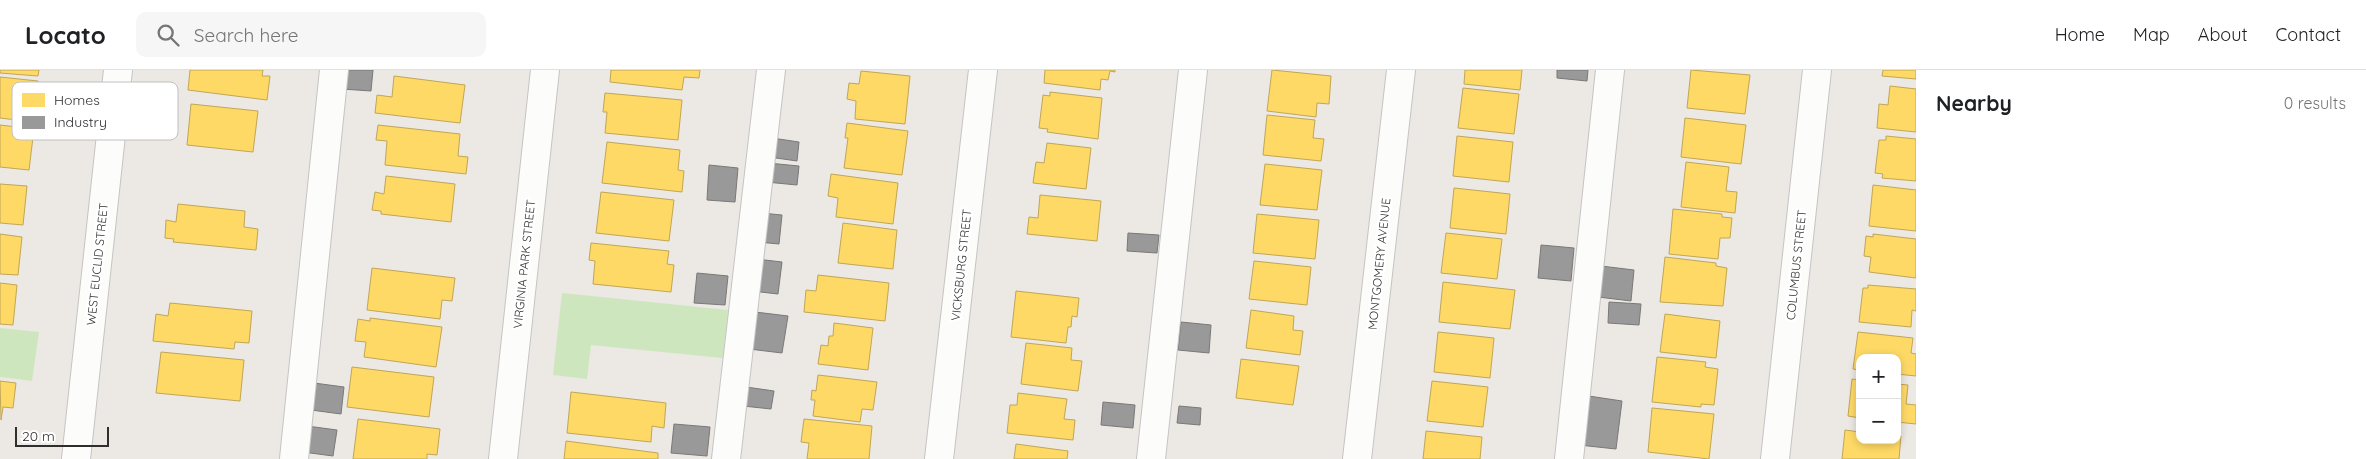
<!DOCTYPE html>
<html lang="en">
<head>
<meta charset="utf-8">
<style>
	body { margin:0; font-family:Quicksand,sans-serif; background:#f6f6f6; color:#202124 }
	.controls { position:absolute; right:15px; bottom:15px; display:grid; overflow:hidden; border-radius:10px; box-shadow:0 2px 8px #0003 }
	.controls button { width:45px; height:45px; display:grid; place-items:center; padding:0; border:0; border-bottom:1px solid #e0e0e0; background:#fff; color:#202124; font:25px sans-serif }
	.scale { position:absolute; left:15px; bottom:12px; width:94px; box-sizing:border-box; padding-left:5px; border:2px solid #2e2e2e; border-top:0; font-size:14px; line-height:18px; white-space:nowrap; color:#2e2e2e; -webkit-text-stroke:4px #fff; paint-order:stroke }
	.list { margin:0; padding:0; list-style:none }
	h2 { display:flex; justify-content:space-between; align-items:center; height:65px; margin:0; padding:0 20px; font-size:21px }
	h2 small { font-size:16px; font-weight:400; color:#757577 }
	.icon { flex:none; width:28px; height:28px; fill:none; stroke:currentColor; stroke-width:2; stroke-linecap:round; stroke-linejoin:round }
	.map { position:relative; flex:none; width:1916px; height:389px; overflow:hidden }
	header { display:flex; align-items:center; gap:30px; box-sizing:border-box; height:70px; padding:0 25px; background:#fff; border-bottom:1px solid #e0e0e0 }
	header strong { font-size:24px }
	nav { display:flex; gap:28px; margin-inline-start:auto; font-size:18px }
	.search { width:350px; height:45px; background:#f6f6f6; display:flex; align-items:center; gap:12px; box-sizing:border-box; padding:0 18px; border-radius:10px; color:#757577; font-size:19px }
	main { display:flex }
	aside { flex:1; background:#fff }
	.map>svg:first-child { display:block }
	.green { fill:#cee6be }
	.homes { fill:#ffd966; stroke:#c0a655 }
	.industry { fill:#999; stroke:#797979 }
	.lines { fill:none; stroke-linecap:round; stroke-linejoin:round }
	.minor-casing { stroke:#c5c4c5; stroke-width:30 }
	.minor { stroke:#fcfcfb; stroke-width:28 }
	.labels { text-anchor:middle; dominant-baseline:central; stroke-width:5; stroke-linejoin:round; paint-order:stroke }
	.street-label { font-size:12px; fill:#2e2e2e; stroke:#fff }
	.key { fill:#fff; stroke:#c0c0c0; stroke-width:1 }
	.key-label { font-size:14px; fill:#2e2e2e }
</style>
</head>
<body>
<header>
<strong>Locato</strong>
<div class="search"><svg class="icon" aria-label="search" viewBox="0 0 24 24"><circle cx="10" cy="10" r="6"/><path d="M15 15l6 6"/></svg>Search here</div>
<nav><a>Home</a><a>Map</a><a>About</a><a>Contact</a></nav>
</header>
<main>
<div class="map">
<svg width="1916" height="389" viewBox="0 0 1916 389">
	<rect width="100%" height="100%" fill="#ece8e4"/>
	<!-- green -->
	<g class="green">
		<path d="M562 223 728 240 723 288 591 275 587 309 553 305Z"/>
		<path d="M0 258 39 262 32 311 0 307Z"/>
	</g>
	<!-- homes -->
	<g class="homes">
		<path d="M0 0H39L38 6 0 3Z"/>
		<path d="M190 0H263L262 6H270L267 30 188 20Z"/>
		<path d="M611 0H700L699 8 684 7 682 20 610 12Z"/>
		<path d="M1045 0H1115V2L1110 1 1108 10 1101 9 1100 20 1044 13Z"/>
		<path d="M1272 0 1331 6 1329 34 1317 33 1316 47 1267 41Z"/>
		<path d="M1465 0H1522L1520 20 1464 14Z"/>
		<path d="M1691 0 1750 5 1745 44 1687 38Z"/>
		<path d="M1883 0H1916V9L1882 6Z"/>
		<path d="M861 1 910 6 905 54 855 49 856 31 847 29 849 13 859 14Z"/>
		<path d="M394 6 465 15 460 53 375 43 377 25 392 27Z"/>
		<path d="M0 7 38 11 34 52 0 48Z"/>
		<path d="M1890 16 1916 19V62L1877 58 1879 34 1888 35Z"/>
		<path d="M1463 18 1519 24 1514 64 1458 58Z"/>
		<path d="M1050 22 1102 28 1098 69 1047 62 1048 59 1039 58 1043 25 1050 26Z"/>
		<path d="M605 23 682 30 678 70 605 63 607 42H603Z"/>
		<path d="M191 34 258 41 253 82 187 75Z"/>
		<path d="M1267 45 1315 50 1313 68 1324 69 1321 91 1263 85Z"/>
		<path d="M1685 48 1746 55 1741 94 1681 87Z"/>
		<path d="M847 53 908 61 902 105 844 98 848 68H845Z"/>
		<path d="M0 55 34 59 29 100 0 97Z"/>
		<path d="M378 55 460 64 458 86 468 87 466 104 385 95 387 71 376 70Z"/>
		<path d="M1457 66 1513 72 1509 112 1453 106Z"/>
		<path d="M1886 66 1916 69V111L1882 108 1883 104 1875 103 1879 70H1886Z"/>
		<path d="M607 72 680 80 678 100 684 101 682 122 602 113Z"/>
		<path d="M1047 73 1091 78 1086 119 1033 113 1036 92 1044 93Z"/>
		<path d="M1686 92 1729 97 1726 121 1737 122 1735 143 1681 137Z"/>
		<path d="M1265 94 1322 100 1317 140 1260 135Z"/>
		<path d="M831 104 898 113 893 154 836 147 838 128 828 126Z"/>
		<path d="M386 106 455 114 451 152 381 144V141L372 140 375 122 384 124Z"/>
		<path d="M0 114 27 116 23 155 0 153Z"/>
		<path d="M1873 115 1916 120V161L1869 156Z"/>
		<path d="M1454 118 1510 124 1506 164 1450 158Z"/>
		<path d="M601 122 674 130 669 171 596 163Z"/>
		<path d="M1040 125 1101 131 1097 171 1027 164 1029 147 1038 148Z"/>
		<path d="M178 134 245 141 244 157 258 159 256 180 173 172 174 169 165 168 166 150 176 152Z"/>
		<path d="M1673 139 1722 144V147L1732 148 1730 168H1720L1718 189 1669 184Z"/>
		<path d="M1257 144 1319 150 1315 189 1253 183Z"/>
		<path d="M843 153 897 160 893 199 838 193Z"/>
		<path d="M1446 163 1502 169 1497 209 1441 203Z"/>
		<path d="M0 164 22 167 18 205 0 204Z"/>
		<path d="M1873 164 1916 169V208L1869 202 1871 187 1864 186 1866 166 1873 167Z"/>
		<path d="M591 173 669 181 667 194 674 195 671 222 593 214 595 191 589 190Z"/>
		<path d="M1665 187 1716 193V196L1727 198 1723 236 1660 232Z"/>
		<path d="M1254 191 1311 197 1307 235 1249 229Z"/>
		<path d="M372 198 455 208 452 231 442 230 440 249 367 240Z"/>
		<path d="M818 205 889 213 885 251 804 242 806 220 816 221Z"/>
		<path d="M1443 212 1515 220 1510 259 1439 252Z"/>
		<path d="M0 213 17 215 13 255 0 254Z"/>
		<path d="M1868 215 1916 219V241L1912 240 1911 257 1859 252 1863 218H1868Z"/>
		<path d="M1016 221 1079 228 1077 247 1072 246 1071 257H1068L1066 273 1011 267Z"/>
		<path d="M170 233 252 241 249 273 235 272 234 279 153 271 156 244 168 246Z"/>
		<path d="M1251 240 1294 246 1293 260 1303 261 1300 285 1246 278Z"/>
		<path d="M1665 244 1720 251 1716 288 1660 282Z"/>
		<path d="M370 248 442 257 436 297 364 287 366 272 355 271 358 249 370 251Z"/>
		<path d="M834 253 873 258 868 300 818 294 821 275 828 276 829 266H833Z"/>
		<path d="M1438 262 1494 268 1490 308 1434 302Z"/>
		<path d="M1858 262 1913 268 1911 283 1916 284V306L1897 304V288H1860V300L1853 299Z"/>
		<path d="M1026 273 1072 278 1071 290 1082 291 1078 321 1021 314Z"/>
		<path d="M161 282 244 290 240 331 156 323Z"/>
		<path d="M1657 287 1706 292 1705 297 1718 299 1714 335 1701 334V337L1652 332Z"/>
		<path d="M1241 289 1299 296 1293 335 1236 328Z"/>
		<path d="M352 297 434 307 429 347 347 337Z"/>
		<path d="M818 305 877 312 873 340 862 339 860 352 813 346 815 330H811L812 320 816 321Z"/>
		<path d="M1852 309 1860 310V348L1848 346Z"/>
		<path d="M0 311 16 313 13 338 3 337 1 350Z"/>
		<path d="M1432 311 1488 317 1483 357 1427 351Z"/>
		<path d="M1897 314 1908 315 1906 334 1916 335V354L1897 352Z"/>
		<path d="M571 322 666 333 664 358 652 356 651 372 567 363Z"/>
		<path d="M1018 323 1067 329 1064 349 1075 350 1073 370 1007 363 1010 335H1017Z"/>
		<path d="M1652 338 1714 344 1709 389 1648 382Z"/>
		<path d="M358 349 440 359 437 385 427 384V389H353Z"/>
		<path d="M804 349 872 356 869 389H807L809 373 801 372Z"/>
		<path d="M1845 360 1860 362V370H1897V366H1901L1899 389H1842Z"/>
		<path d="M1426 361 1482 367 1480 389H1423Z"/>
		<path d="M566 371 658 383V389H564Z"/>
		<path d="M1016 374 1068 381 1067 389H1014Z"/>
	</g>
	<!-- industry -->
	<g class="industry">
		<path d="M344 0H373L371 21 342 19Z"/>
		<path d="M1557 0H1588L1587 11 1557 8Z"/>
		<path d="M772 68 799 72 797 91 769 87Z"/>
		<path d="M768 93 799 96 797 115 766 112Z"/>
		<path d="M709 95 738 98 735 132 707 130Z"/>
		<path d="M761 143 782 145 779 174 758 172Z"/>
		<path d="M1128 163 1159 165 1157 183 1127 181Z"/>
		<path d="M1541 175 1574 178 1571 211 1538 208Z"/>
		<path d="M756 189 782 192 778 224 752 221Z"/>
		<path d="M1601 196 1634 200 1631 231 1598 227Z"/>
		<path d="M697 203 728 206 725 235 694 233Z"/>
		<path d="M1609 232 1641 234 1639 255 1608 253Z"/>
		<path d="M755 242 788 246 782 283 749 279Z"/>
		<path d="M1181 252 1211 255 1209 283 1178 280Z"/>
		<path d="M314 313 344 317 341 344 311 340Z"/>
		<path d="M746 317 774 321 771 339 743 336Z"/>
		<path d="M1582 325 1622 331 1616 379 1579 375Z"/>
		<path d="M1103 332 1135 335 1133 358 1101 355Z"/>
		<path d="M1179 336 1201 338 1200 355 1177 353Z"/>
		<path d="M674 354 710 357 707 386 671 383Z"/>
		<path d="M307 356 337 360 333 386 303 382Z"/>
	</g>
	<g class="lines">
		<!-- minor casing -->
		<g class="minor-casing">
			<g id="minor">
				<path d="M76 389 118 0"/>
				<path d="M294 389 334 0"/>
				<path d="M503 389 545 0"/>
				<path d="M726 389 771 0"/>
				<path d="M939 389 983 0"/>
				<path d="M1151 389 1193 0"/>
				<path d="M1357 389 1401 0"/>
				<path d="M1569 389 1610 0"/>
				<path d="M1775 389 1817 0"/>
			</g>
		</g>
		<!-- minor -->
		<use href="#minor" class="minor"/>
	</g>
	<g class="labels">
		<!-- street labels -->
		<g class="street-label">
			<text transform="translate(97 194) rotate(-84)">WEST EUCLID STREET</text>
			<text transform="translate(524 194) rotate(-84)">VIRGINIA PARK STREET</text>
			<text transform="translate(1379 194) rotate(-84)">MONTGOMERY AVENUE</text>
			<text transform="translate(961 195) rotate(-84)">VICKSBURG STREET</text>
			<text transform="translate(1796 195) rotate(-84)">COLUMBUS STREET</text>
		</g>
	</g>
	<!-- legend -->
	<rect x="12" y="12" width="166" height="58" rx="8" class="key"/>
	<rect x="22" y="23" width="23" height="14" fill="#ffd966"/>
	<rect x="22" y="46" width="23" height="13" fill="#999"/>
	<g class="key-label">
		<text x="54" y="35">Homes</text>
		<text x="54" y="57">Industry</text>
	</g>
</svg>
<div class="controls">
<button>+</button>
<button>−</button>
</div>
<div class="scale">20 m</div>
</div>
<aside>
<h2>Nearby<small>0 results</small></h2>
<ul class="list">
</ul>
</aside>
</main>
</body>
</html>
